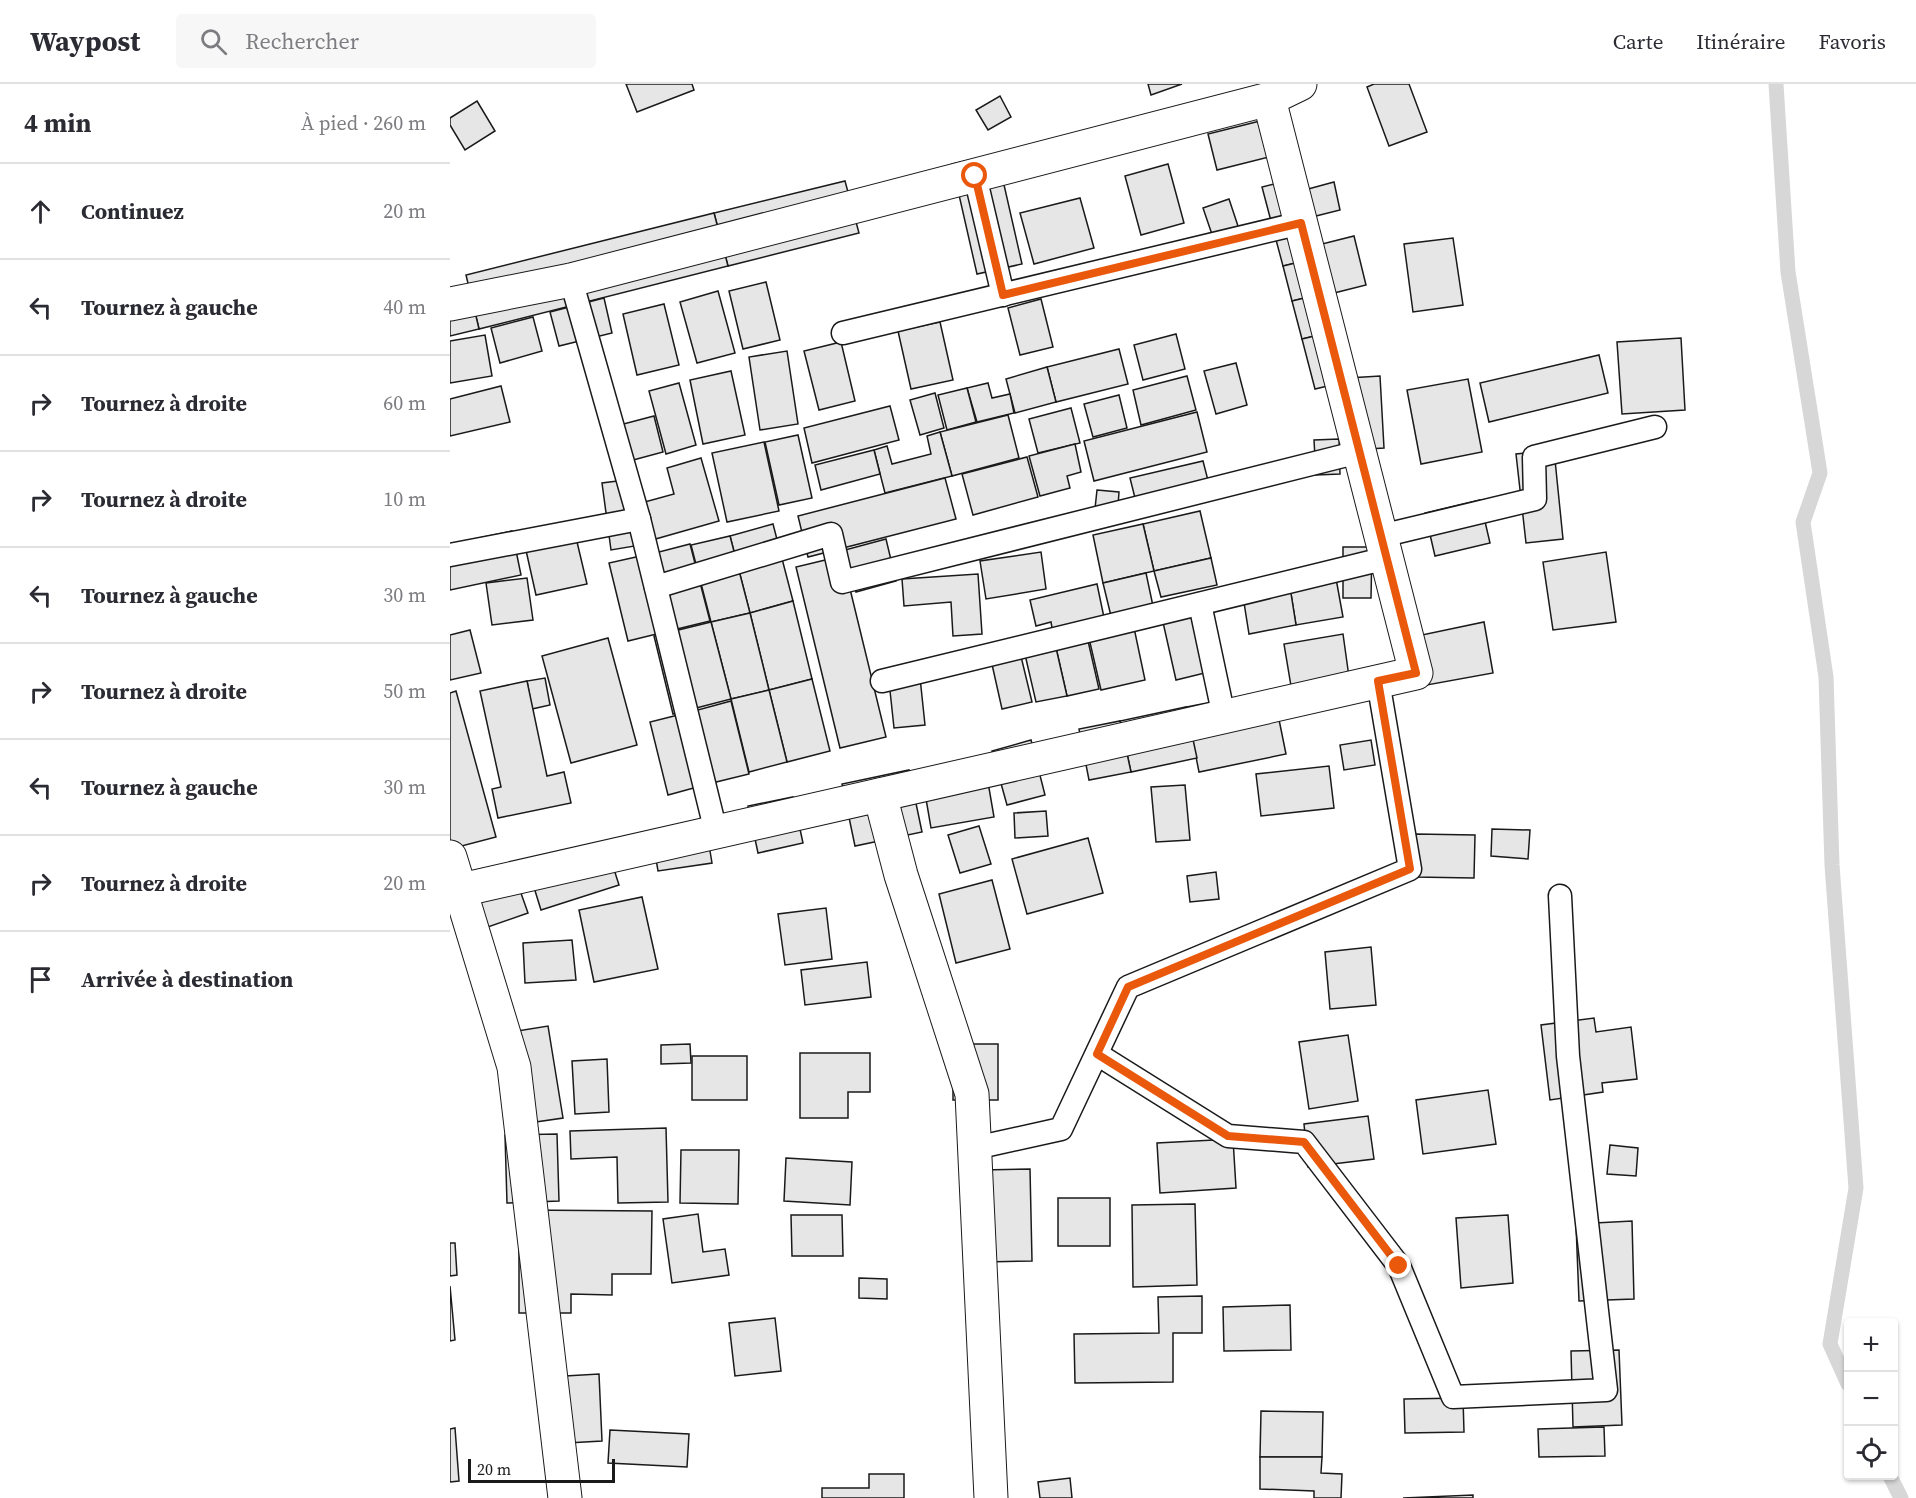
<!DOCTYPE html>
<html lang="fr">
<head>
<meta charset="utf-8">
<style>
	body { margin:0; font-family:"Source Serif 4",serif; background:#f7f7f7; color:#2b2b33 }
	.controls { position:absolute; right:18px; bottom:18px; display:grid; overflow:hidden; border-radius:6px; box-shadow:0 2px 4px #0004 }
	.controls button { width:54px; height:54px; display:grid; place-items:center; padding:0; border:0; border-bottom:2px solid #e1e1e2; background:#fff; color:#2b2b33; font:30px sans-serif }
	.scale { position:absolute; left:18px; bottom:15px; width:147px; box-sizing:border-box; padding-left:6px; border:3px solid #1a1a1a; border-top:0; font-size:16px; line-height:21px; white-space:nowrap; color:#1a1a1a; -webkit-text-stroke:4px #fff; paint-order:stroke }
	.stop { position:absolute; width:18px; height:18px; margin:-14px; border:4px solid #ea580c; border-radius:50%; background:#fff }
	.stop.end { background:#ea580c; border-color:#fff; box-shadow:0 2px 6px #0008 }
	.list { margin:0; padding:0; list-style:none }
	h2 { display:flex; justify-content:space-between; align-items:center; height:78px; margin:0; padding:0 24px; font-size:26px }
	h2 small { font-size:20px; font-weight:400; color:#7c7c81 }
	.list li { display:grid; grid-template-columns:39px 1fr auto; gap:18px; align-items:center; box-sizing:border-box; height:96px; padding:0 24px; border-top:2px solid #e1e1e2 }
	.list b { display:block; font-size:22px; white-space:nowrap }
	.list em { font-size:20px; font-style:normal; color:#7c7c81 }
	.icon { flex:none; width:33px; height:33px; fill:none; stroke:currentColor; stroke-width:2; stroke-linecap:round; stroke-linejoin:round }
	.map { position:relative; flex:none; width:1466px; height:1414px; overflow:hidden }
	header { display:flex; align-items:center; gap:36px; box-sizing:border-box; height:84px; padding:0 30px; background:#fff; border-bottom:2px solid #e1e1e2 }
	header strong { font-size:28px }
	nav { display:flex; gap:33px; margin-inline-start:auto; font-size:21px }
	.search { width:420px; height:54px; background:#f7f7f7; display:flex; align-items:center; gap:15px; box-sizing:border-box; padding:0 21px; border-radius:6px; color:#7c7c81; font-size:22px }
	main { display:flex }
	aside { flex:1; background:#fff }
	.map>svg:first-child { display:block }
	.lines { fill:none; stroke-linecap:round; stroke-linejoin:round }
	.stream { stroke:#d7d7d7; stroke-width:15 }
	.building { fill:#e6e6e6; stroke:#1a1a1a; stroke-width:1.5 }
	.service-casing { stroke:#1a1a1a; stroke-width:25 }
	.minor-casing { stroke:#1a1a1a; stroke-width:35 }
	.tertiary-casing { stroke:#1a1a1a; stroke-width:35 }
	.service { stroke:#fff; stroke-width:22 }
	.minor { stroke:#fff; stroke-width:33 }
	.tertiary { stroke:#fff; stroke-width:33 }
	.route { stroke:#ea580c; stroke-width:8 }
</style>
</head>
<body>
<header>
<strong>Waypost</strong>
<div class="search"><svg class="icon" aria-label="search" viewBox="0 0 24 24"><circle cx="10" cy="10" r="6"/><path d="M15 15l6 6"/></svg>Rechercher</div>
<nav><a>Carte</a><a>Itinéraire</a><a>Favoris</a></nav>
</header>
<main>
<aside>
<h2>4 min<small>À pied · 260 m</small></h2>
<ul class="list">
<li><svg class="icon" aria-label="ahead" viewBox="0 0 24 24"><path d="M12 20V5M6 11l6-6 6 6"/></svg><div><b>Continuez</b></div><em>20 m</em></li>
<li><svg class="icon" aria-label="left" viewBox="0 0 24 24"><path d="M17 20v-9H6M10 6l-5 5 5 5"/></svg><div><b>Tournez à gauche</b></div><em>40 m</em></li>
<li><svg class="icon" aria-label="right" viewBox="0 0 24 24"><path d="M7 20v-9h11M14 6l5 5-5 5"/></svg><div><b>Tournez à droite</b></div><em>60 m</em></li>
<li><svg class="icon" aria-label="right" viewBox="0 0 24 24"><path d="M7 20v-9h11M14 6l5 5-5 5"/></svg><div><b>Tournez à droite</b></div><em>10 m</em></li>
<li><svg class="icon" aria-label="left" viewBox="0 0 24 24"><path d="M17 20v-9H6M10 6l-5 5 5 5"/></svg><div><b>Tournez à gauche</b></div><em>30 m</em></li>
<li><svg class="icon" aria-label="right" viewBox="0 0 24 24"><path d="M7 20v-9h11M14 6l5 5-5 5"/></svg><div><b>Tournez à droite</b></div><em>50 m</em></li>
<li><svg class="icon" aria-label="left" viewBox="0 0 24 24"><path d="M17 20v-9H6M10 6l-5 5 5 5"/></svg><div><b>Tournez à gauche</b></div><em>30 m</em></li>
<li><svg class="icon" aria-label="right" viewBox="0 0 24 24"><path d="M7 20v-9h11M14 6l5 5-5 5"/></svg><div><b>Tournez à droite</b></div><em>20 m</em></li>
<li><svg class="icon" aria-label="arrive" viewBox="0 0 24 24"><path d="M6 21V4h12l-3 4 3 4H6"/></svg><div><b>Arrivée à destination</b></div></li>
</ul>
</aside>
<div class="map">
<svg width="1466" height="1414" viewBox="0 0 1466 1414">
	<rect width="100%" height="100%" fill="#fff"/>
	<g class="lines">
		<!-- stream -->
		<g class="stream">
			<path d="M1326 0 1338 188 1370 389 1353 438 1376 593 1382 781 1406 1104 1380 1260 1398 1300"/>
			<path d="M1440 1392 1451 1414"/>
		</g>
	</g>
	<!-- building -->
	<g class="building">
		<path d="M176 0H242L244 6 187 28Z"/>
		<path d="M698 0H732L701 11Z"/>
		<path d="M924 0H959L977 48 939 62 917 3Z"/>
		<path d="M550 12 561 33 538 46 526 26Z"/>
		<path d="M27 17 45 47 15 66 0 41V34Z"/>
		<path d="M810 37 819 73 767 86 758 50Z"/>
		<path d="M547 70 572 180 527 190 502 80Z"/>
		<path d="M718 80 734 139 691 151 675 92Z"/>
		<path d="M841 96 850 130 821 137 812 103Z"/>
		<path d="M395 97 409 149 278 182 264 129Z"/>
		<path d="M884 98 890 126 854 135 847 108Z"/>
		<path d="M630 114 644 164 584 180 570 129Z"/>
		<path d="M779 115 794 160 768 168 753 124Z"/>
		<path d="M264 129 278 182 29 245 16 191Z"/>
		<path d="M821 137 862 175 833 182Z"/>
		<path d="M904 152 916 201 880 210 868 161Z"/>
		<path d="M1003 154 1013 221 963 228 954 160Z"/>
		<path d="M862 175 871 210 842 217 833 182Z"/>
		<path d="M316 198 330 256 293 265 279 207Z"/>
		<path d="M268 207 285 269 247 279 230 218Z"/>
		<path d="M871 210 881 248 852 255 842 217Z"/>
		<path d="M154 214 162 249 109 262 100 228Z"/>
		<path d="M22 215 29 245 0 252V221Z"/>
		<path d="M591 215 603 263 570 271 558 224Z"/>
		<path d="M214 220 229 281 187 291 173 230Z"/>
		<path d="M83 233 92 267 50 279 41 244Z"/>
		<path d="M490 238 503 296 461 305 448 247Z"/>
		<path d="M881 248 894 298 865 305 852 255Z"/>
		<path d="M726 250 735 285 693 296 684 261Z"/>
		<path d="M35 251 42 292 0 299V257Z"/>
		<path d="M1231 254 1235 326 1172 330 1167 258Z"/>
		<path d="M391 258 405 317 369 326 354 267Z"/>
		<path d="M669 265 678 300 606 318 597 283Z"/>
		<path d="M337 267 348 340 310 346 299 273Z"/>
		<path d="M1149 271 1158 309 1039 338 1030 299Z"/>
		<path d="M786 279 797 321 766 330 754 287Z"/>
		<path d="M597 283 606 318 565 329 556 295Z"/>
		<path d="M281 287 295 351 253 360 240 296Z"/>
		<path d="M737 292 746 326 691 341 683 306Z"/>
		<path d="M930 292 934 364 902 366 898 294Z"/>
		<path d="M1018 295 1032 368 971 380 957 306Z"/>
		<path d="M229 299 246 361 216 370 199 307Z"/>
		<path d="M538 299 542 314 560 310 564 329 527 338 517 304Z"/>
		<path d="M51 302 60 338 0 352V315Z"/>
		<path d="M517 304 526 338 497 346 488 311Z"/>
		<path d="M485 309 494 344 470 351 460 316Z"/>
		<path d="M669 311 677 344 643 353 634 320Z"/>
		<path d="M440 322 449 356 362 379 354 344Z"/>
		<path d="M621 324 630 359 588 369 579 335Z"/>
		<path d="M747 328 757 368 644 397 634 357Z"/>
		<path d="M558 331 569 374 502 392 490 348Z"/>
		<path d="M204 332 213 368 172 379 162 343Z"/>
		<path d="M490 348 502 392 435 409 424 366 437 362 442 380 481 370 477 352Z"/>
		<path d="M348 351 362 414 329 421 315 358Z"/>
		<path d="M889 355 890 390 866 391 864 356Z"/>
		<path d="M314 358 329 427 277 438 262 369Z"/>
		<path d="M625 360 631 388 617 392 620 404 590 412 579 372Z"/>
		<path d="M424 366 430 390 371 406 365 381Z"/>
		<path d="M1104 366 1113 455 1076 459 1066 370Z"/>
		<path d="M577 373 588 413 523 431 512 390Z"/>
		<path d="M251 374 269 437 202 456 191 419 224 410 217 384Z"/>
		<path d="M753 377 762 412 689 430 680 394Z"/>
		<path d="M495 394 506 435 358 473 348 432Z"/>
		<path d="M183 395 191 461 161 466 152 399Z"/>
		<path d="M647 406 669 408 667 436 644 434Z"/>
		<path d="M1030 416 1040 459 985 472 975 429Z"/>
		<path d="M750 427 761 474 704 487 693 440Z"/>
		<path d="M323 440 343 517 300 529 280 452Z"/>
		<path d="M693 440 704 487 653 499 643 451Z"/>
		<path d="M123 441 137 500 86 511 73 453Z"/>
		<path d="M62 447 71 491 0 506V460Z"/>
		<path d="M280 452 300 529 261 538 241 461Z"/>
		<path d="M436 455 446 497 406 508 395 466Z"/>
		<path d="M240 460 260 537 223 546 205 469Z"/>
		<path d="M893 463H922L921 514H893Z"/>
		<path d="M591 468 596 505 536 515 530 477Z"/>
		<path d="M1156 468 1166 538 1103 546 1093 478Z"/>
		<path d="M204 469 223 546 178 557 159 479Z"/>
		<path d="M392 472 436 653 390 664 346 483Z"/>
		<path d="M761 474 767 501 711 513 704 487Z"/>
		<path d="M696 489 703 522 661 532 653 499Z"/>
		<path d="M885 489 893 533 846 541 839 497Z"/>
		<path d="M528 490 532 550 503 552 501 518 454 522 452 495Z"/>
		<path d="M77 494 83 536 42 541 36 499Z"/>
		<path d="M839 497 846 541 799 550 792 506Z"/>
		<path d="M647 500 656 543 604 555 601 538 586 542 580 516Z"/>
		<path d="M747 516 763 587 726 596 710 525Z"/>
		<path d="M343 517 362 595 319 606 300 529Z"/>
		<path d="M300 529 319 606 281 615 261 538Z"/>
		<path d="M261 538 281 615 223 630 204 552Z"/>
		<path d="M1034 538 1043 589 977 601 967 552Z"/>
		<path d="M683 539 695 596 651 606 638 550Z"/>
		<path d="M20 546 31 589 0 596V551Z"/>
		<path d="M636 548 649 605 617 612 604 555Z"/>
		<path d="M893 550 899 593 841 602 834 560Z"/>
		<path d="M158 554 187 661 121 679 92 572Z"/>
		<path d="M604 555 617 612 586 618 573 562Z"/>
		<path d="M568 560 582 618 552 625 539 567Z"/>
		<path d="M469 584 475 641 444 644 438 588Z"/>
		<path d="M95 594 100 621 82 625 77 597Z"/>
		<path d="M362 595 380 667 337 678 319 606Z"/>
		<path d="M77 597 97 692 114 688 121 719 48 734 42 705 51 703 30 607Z"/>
		<path d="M319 606 337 678 299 688 281 615Z"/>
		<path d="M823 606 836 670 749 688 736 623Z"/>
		<path d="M6 607 46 753 0 765V609Z"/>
		<path d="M281 617 299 690 262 699 244 627Z"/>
		<path d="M736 623 747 674 681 688 670 637Z"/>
		<path d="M244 627 262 699 218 711 200 638Z"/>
		<path d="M670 637 681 688 639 696 629 645Z"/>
		<path d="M581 656 595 711 557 721 542 667Z"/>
		<path d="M921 656 925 681 894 686 890 661Z"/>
		<path d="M534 675 544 733 481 744 471 686Z"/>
		<path d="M879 682 884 724 811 732 806 690Z"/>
		<path d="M459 686 472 748 405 762 392 700Z"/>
		<path d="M735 701 740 756 706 758 701 703Z"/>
		<path d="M343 713 353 759 308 769 298 722Z"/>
		<path d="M596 727 598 752 565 754 564 729Z"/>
		<path d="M255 737 262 779 208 787 201 746Z"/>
		<path d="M529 742 541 780 510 789 498 751Z"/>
		<path d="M1042 745 1080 746 1078 775 1041 772Z"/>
		<path d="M965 750 1025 751 1024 794 964 793Z"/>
		<path d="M638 754 653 809 577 830 562 775Z"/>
		<path d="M156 760 169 801 91 826 78 784Z"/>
		<path d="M60 778 78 829 12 852 0 816Z"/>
		<path d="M766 788 769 815 740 818 737 792Z"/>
		<path d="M542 796 560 865 506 879 489 810Z"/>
		<path d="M192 813 208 885 144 898 129 826Z"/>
		<path d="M376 824 382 875 335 881 328 830Z"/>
		<path d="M122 856 126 896 75 899 73 859Z"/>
		<path d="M921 863 926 921 880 925 875 868Z"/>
		<path d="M417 878 421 913 355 921 351 886Z"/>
		<path d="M1144 934 1146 948 1181 943 1187 995 1152 999 1153 1008 1100 1016 1091 941Z"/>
		<path d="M98 942 113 1034 58 1042 42 951Z"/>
		<path d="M898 951 908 1017 859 1025 849 958Z"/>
		<path d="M240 960 241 979 211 980V961Z"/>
		<rect x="503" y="960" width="45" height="56"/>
		<path d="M350 969H420V1008H398V1034H350Z"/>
		<rect x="242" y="972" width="55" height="44"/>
		<path d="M157 975 159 1028 125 1030 122 977Z"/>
		<path d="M1038 1006 1046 1060 973 1070 966 1016Z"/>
		<path d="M918 1032 924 1075 858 1083 854 1040Z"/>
		<path d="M216 1044 218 1118 168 1119 167 1073 121 1075 120 1047Z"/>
		<path d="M107 1050 109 1117 57 1119 55 1051Z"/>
		<path d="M783 1055 786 1104 710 1109 707 1059Z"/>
		<path d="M1160 1061 1188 1064 1186 1092 1157 1090Z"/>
		<path d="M231 1066H289L288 1120 230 1119Z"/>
		<path d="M336 1074 402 1078 400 1121 334 1117Z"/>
		<path d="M580 1085 582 1177 535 1178 532 1086Z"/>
		<rect x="608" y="1114" width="52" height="48"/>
		<path d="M745 1120 747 1201 683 1203 682 1121Z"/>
		<path d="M69 1126 202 1127 201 1190H162V1211L121 1210V1229H69Z"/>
		<path d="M248 1130 253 1168 275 1165 279 1191 222 1199 213 1135Z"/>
		<path d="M341 1131H392L393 1172H342Z"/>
		<path d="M1058 1131 1063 1199 1011 1204 1006 1134Z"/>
		<path d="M1182 1137 1184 1215 1129 1217 1126 1140Z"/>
		<path d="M0 1159H5L7 1191 0 1192Z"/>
		<path d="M409 1194 437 1195V1215L409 1214Z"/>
		<path d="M0 1202 5 1256 0 1257Z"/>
		<path d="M752 1212V1249H723V1298L625 1299 624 1250 709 1249 708 1213Z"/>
		<path d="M840 1221 841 1266 774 1267 773 1223Z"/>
		<path d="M325 1234 331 1287 285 1292 279 1239Z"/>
		<path d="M1169 1266 1172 1341 1123 1343 1121 1267Z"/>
		<path d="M149 1290 152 1357 100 1360 98 1293Z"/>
		<path d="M1013 1314 1014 1348 955 1349 954 1315Z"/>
		<path d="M811 1327 873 1328 872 1373H810Z"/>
		<path d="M1154 1343 1155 1372 1089 1373 1088 1345Z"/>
		<path d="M5 1344 9 1397 0 1398V1345Z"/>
		<path d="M160 1346 239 1350 237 1383 158 1379Z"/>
		<path d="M810 1373H872L871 1389 892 1390 891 1414H864V1407L810 1405Z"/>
		<path d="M419 1390H454V1414H372V1404H419Z"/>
		<path d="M620 1394 622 1414H590L588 1398Z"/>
		<path d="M1023 1411V1414H953Z"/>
	</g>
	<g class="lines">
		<!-- service casing -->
		<g class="service-casing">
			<g id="service">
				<path d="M525 92 553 211"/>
				<path d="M121 196 189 435"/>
				<path d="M393 249 851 139"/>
				<path d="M931 452 1085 415 1084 373 1205 343"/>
				<path d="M0 471 189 435 266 748"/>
				<path d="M206 503 381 450 392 498 909 368"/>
				<path d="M750 520 774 633"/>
				<path d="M432 597 937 474"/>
				<path d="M647 970 778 1052 854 1058 949 1182 1003 1313 1156 1306 1118 972 1110 812"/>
				<path d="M525 1064 611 1045 678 903 960 785 928 597"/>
			</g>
		</g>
		<!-- minor casing -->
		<g class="minor-casing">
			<g id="minor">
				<path d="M0 220 121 196 819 15 850 0"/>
				<path d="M430 711 451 791 522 1010 541 1414"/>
				<path d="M11 806 966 589 819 15"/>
			</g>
		</g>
		<!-- tertiary casing -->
		<g class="tertiary-casing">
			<path id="tertiary" d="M0 773 64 983 115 1414"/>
		</g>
		<!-- service -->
		<use href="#service" class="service"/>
		<!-- minor -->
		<use href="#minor" class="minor"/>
		<!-- tertiary -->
		<use href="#tertiary" class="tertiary"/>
	</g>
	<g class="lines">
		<!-- route -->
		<path class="route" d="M525 92 553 211 851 139 966 589 928 597 960 785 678 903 647 970 778 1052 854 1058 949 1182"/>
	</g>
</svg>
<div class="controls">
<button>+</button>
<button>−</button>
<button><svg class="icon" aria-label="locate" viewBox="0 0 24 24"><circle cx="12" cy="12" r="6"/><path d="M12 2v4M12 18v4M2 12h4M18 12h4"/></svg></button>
</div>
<div class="scale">20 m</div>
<div class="stop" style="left:525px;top:92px"></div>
<div class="stop end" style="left:949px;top:1182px"></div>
</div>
</main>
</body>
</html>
